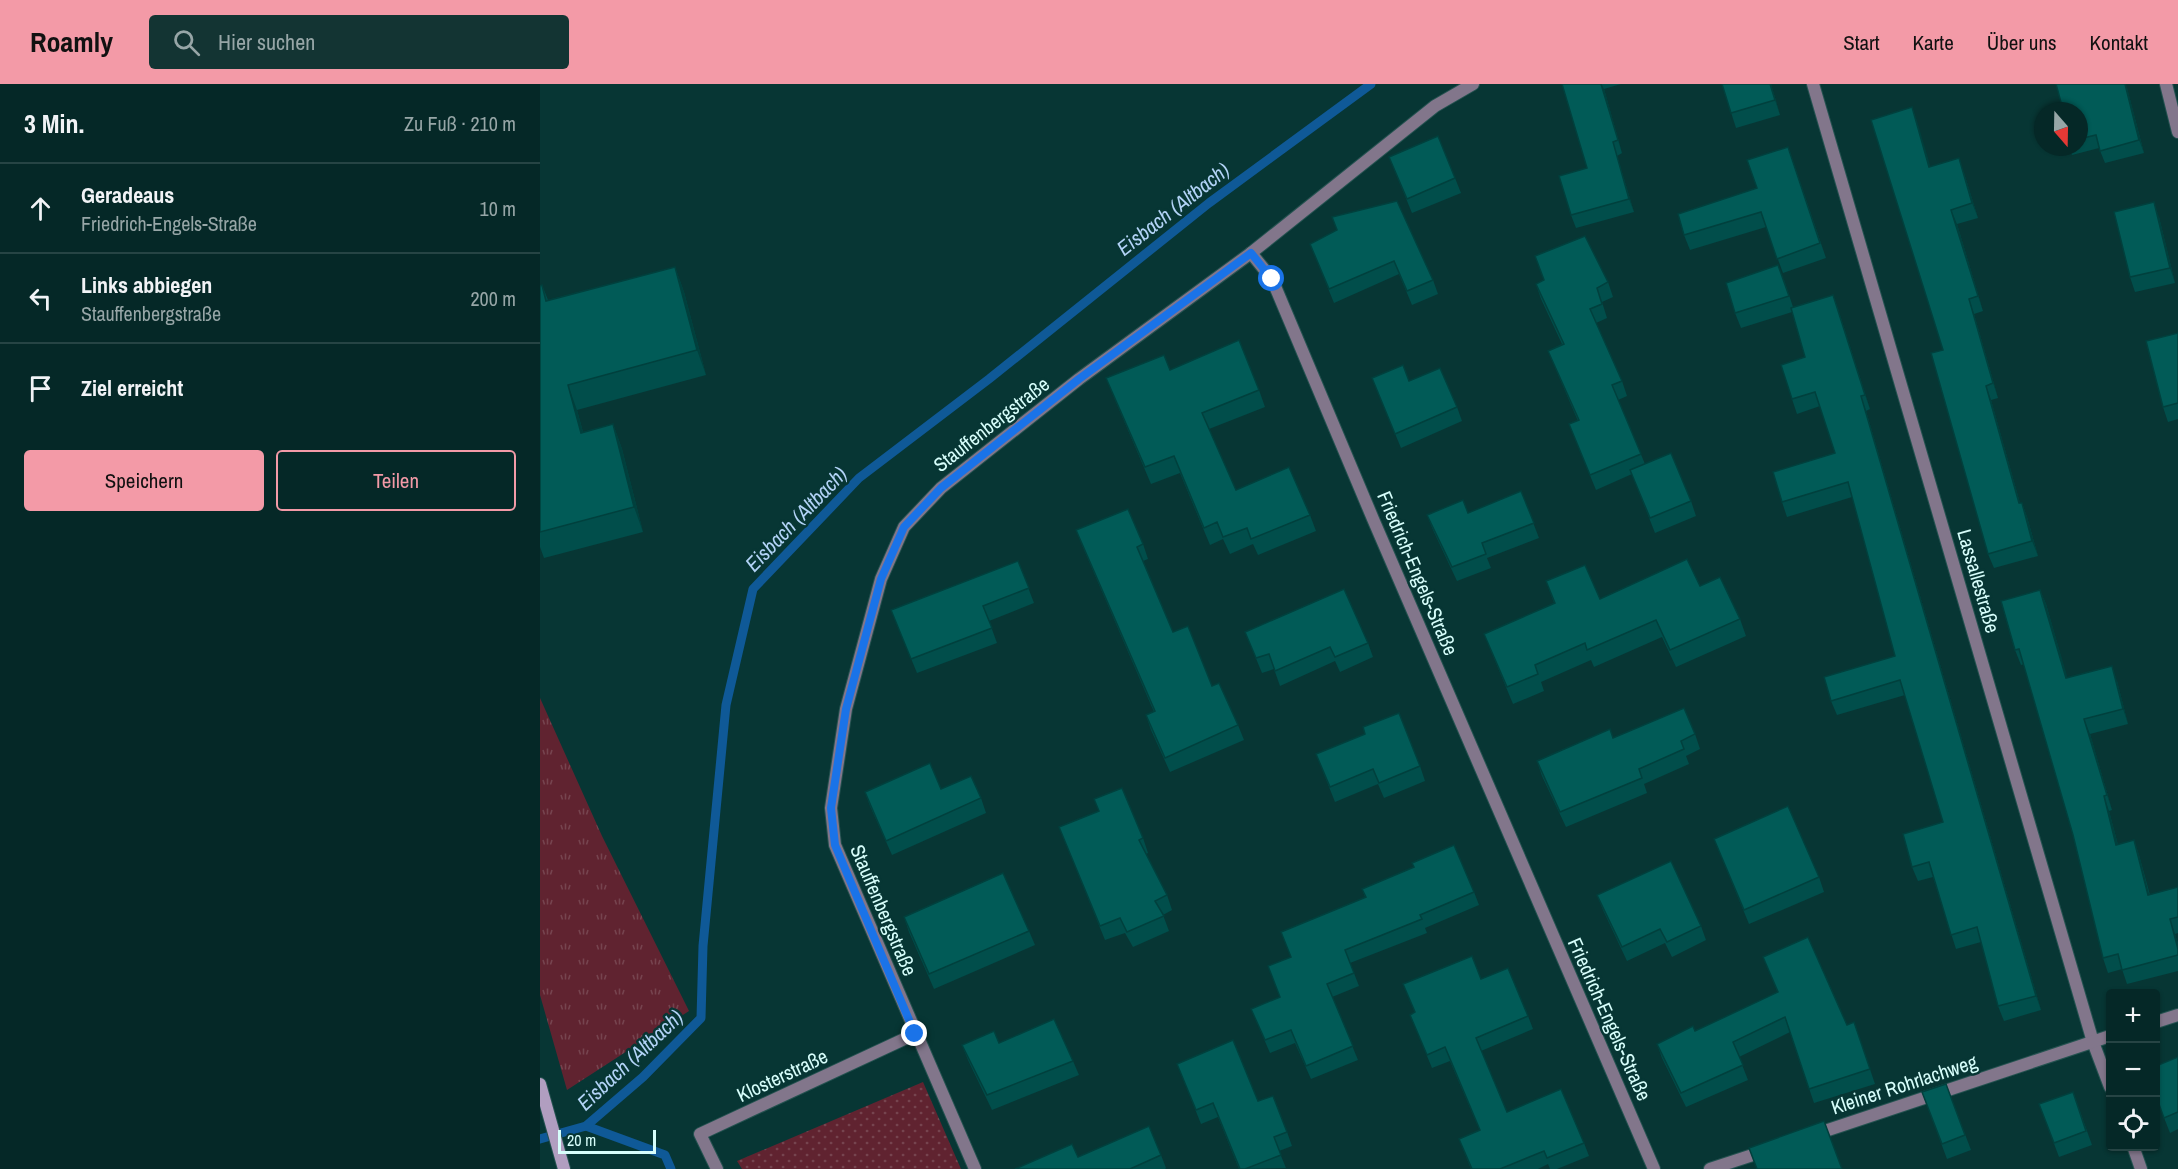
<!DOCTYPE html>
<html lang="de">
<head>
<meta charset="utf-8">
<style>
	body { margin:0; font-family:"Archivo Narrow",sans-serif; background:#133433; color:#f1f3f6 }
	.controls { position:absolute; right:18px; bottom:18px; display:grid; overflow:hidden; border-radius:6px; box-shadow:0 2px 4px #0004 }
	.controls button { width:54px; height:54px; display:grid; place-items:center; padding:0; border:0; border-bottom:2px solid #264444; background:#052827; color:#f1f3f6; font:30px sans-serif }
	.compass { position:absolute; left:1494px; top:18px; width:54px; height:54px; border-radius:50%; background:#052827; box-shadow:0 2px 4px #0004; rotate:160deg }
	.scale { position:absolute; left:18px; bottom:15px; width:98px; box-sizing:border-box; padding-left:6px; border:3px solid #d7fefb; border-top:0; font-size:16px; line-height:21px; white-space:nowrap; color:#d7fefb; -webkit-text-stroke:4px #073634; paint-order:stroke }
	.stop { position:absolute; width:18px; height:18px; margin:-14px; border:4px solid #1a73e8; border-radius:50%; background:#fff }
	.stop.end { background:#1a73e8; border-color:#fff; box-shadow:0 2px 6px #0008 }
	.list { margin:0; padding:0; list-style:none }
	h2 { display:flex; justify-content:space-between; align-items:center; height:78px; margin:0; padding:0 24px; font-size:26px }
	h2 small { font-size:20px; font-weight:400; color:#97a6a7 }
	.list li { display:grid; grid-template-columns:39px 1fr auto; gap:18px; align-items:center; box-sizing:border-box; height:90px; padding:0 24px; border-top:2px solid #264444 }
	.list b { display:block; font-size:22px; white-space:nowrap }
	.list p { margin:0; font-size:20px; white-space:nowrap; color:#97a6a7 }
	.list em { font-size:20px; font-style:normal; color:#97a6a7 }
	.actions { display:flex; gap:12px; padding:18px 24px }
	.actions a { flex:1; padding:14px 0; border:2px solid #f39aa7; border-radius:6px; text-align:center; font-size:21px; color:#f39aa7 }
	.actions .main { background:#f39aa7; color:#111 }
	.icon { flex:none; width:33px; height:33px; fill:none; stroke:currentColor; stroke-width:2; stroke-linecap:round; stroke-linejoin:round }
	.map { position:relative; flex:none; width:1638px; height:1085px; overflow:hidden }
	header { display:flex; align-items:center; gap:36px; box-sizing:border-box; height:84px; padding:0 30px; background:#f39aa7; color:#111 }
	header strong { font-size:28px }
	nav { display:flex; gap:33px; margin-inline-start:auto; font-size:21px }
	.search { width:420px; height:54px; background:#133433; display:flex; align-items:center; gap:15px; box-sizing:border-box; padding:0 21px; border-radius:6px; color:#97a6a7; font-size:22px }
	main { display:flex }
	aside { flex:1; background:#052827 }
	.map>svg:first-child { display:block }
	.grass { fill:url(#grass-tufts) }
	.park { fill:url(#park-dots) }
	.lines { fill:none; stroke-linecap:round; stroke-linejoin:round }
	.stream { stroke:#0f5997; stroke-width:9 }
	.street-casing { stroke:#245250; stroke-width:14 }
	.secondary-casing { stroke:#245250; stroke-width:14 }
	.street { stroke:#82768b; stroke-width:12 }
	.secondary { stroke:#b19ec0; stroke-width:12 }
	.wall { fill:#014e4b }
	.shaded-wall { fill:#01403d }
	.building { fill:#015b57; stroke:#01403d; stroke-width:1.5 }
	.route { stroke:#1a73e8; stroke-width:8 }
	.labels { text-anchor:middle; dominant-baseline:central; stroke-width:5; stroke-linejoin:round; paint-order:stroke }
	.street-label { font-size:20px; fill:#d7fefb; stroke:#073634 }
	.water-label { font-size:21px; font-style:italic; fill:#b2d3f6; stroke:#073634 }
</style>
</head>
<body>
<header>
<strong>Roamly</strong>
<div class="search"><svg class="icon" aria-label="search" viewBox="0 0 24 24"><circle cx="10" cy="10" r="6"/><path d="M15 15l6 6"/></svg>Hier suchen</div>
<nav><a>Start</a><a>Karte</a><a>Über uns</a><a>Kontakt</a></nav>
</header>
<main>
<aside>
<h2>3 Min.<small>Zu Fuß · 210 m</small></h2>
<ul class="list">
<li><svg class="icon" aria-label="ahead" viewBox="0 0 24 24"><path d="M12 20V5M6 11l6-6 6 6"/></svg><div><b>Geradeaus</b><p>Friedrich-Engels-Straße</p></div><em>10 m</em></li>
<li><svg class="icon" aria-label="left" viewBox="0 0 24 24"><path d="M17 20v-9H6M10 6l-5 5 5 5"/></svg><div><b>Links abbiegen</b><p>Stauffenbergstraße</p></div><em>200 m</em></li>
<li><svg class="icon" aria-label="arrive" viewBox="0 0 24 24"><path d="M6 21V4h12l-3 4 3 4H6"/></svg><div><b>Ziel erreicht</b></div></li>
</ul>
<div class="actions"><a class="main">Speichern</a><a>Teilen</a></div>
</aside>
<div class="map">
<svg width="1638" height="1085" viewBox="0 0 1638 1085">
	<defs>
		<pattern id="grass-tufts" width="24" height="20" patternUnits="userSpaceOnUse" patternTransform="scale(1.5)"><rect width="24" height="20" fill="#602330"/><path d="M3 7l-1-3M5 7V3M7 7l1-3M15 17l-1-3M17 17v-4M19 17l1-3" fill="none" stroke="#76444f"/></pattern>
		<pattern id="park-dots" width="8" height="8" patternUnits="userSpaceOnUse" patternTransform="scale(1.5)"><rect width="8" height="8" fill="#602330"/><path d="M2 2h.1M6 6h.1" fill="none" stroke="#76444f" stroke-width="1.8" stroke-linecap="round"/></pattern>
	</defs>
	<rect width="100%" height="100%" fill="#073634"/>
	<!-- grass -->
	<path class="grass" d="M0 614 62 752 149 927 27 1006 0 911Z"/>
	<!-- park -->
	<path class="park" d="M383 998 421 1085H202L197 1077Z"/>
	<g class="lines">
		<!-- stream -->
		<g class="stream">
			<path d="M46 1042 125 1071 131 1085"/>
			<path d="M0 1055 46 1042 103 993 161 934 163 862 186 621 213 505 319 394 449 295 669 119 831 0"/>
		</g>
		<!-- street casing -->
		<g class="street-casing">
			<g id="street">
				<path d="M1273 0 1553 958 1570 1003"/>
				<path d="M1626 0 1638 48"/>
				<path d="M711 169 732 195 833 435 1114 1085"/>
				<path d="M1616 938 1638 931"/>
				<path d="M1273 1051 1570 952"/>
				<path d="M1593 1062 1601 1085"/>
				<path d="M177 1085 160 1050 375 950"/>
				<path d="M435 1085 295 761 291 724 306 625 341 495 364 443 401 404 539 295 711 169 895 22 933 0"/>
				<path d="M1170 1085 1228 1066"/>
			</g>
		</g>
		<!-- secondary casing -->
		<g class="secondary-casing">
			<path id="secondary" d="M0 1000 24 1085"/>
		</g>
		<!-- street -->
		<use href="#street" class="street"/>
		<!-- secondary -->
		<use href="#secondary" class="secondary"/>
	</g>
	<!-- wall -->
	<g class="wall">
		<path d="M1022 0H1081L1064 5 1082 69 1077 72 1094 128 1036 144 1031 131 1047 84Z"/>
		<path d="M1182 0H1231L1240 31 1196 44Z"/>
		<path d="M1587 4 1604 69 1565 79 1559 64 1532 71 1529 63H1539V27Z"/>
		<path d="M1372 23 1390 83 1424 89 1438 134 1417 140 1443 227 1434 230 1458 314 1451 316 1480 419H1482L1487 433 1498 472 1454 484 1448 470 1403 266Z"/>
		<path d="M1248 63 1286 174 1243 189 1226 143 1150 166 1144 151 1217 104Z"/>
		<path d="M849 73 915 94 921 109 872 129Z"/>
		<path d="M1619 133 1635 199 1595 208 1590 193Z"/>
		<path d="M797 146 893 196 898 210 872 221 859 190 794 219 770 160Z"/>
		<path d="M135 183 144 208 166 291 37 326 43 348 73 340 82 365 103 448 4 474 0 463V202L2 201 8 216Z"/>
		<path d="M1244 196 1253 223 1293 211 1298 225 1330 325 1326 327 1501 926 1464 937 1458 922 1441 858 1416 865 1393 793 1378 797 1372 783 1403 738 1365 611 1297 631 1291 617 1355 572 1312 413 1247 433 1242 418 1295 369 1280 322 1257 330 1252 315 1265 273 1252 228 1201 244 1195 229Z"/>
		<path d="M1068 198 1073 213 1062 218 1067 234 1056 239 1082 297 1087 312 1078 316 1105 380 1151 417 1156 432 1115 449 1092 390 1056 406 1029 340 1038 337 1008 267 1022 260 1001 215 996 200Z"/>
		<path d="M1638 249V335L1628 338 1623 323Z"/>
		<path d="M630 286 719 306 725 323 669 345 696 406 770 431 776 447 718 471 713 460 690 470 683 455 670 461 640 389 611 400 573 311 566 294Z"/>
		<path d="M832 294 869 297 917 323 922 337 861 364Z"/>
		<path d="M981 407 999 454 947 474 951 484 917 497 893 446 887 431 928 429Z"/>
		<path d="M536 446 603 460 608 475 603 477 633 548 672 602 698 641 704 656 630 688 611 646 606 631 614 628 542 461Z"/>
		<path d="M478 477 494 519 449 537 457 559 377 589 351 526Z"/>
		<path d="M1006 497 1060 515 1160 502 1200 535 1206 552 1136 583 1122 553 1054 583 1051 576 1001 598 1004 607 973 620 944 550 1014 519Z"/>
		<path d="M1500 506 1506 520 1527 594 1577 597 1588 640 1550 650 1572 726 1569 727 1578 761 1594 756 1599 771 1610 811 1638 803V849L1635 850 1638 860V887L1587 900 1582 885 1568 889 1563 874 1533 751 1484 580 1481 581 1475 566Z"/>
		<path d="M705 548 828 559 833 573 800 588 795 577 740 602 734 585 722 589Z"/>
		<path d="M1155 650 1160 665 1146 672 1149 680 1104 700 1107 709 1026 743 1002 692 997 677 1073 654Z"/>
		<path d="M776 670 880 682 885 697 844 714 838 700 795 718Z"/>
		<path d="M401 705 441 714 446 729 352 771 330 722 325 708Z"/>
		<path d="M519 743 603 754 608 769 606 770 627 811 632 826 623 831 629 847 593 863 585 849 565 856Z"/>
		<path d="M1174 755 1279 793 1284 808 1209 840Z"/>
		<path d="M822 805 934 808 939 821 885 844 887 849 810 879 819 902 792 913 818 976 771 995 755 959 730 969 711 925 740 913 728 882 751 873 825 813Z"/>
		<path d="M1057 811 1161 842 1166 856 1132 873 1125 859 1087 877 1063 826Z"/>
		<path d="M364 833 489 847 495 861 394 905 369 848Z"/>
		<path d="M1223 873 1307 941 1314 938 1335 1000 1274 1019 1250 948 1199 973 1208 996 1146 1023 1122 974 1117 960 1155 947 1238 909Z"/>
		<path d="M941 895 988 932 993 945 941 967 967 1028 1044 1059 1049 1072 1017 1085H1010L1008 1080 998 1085H931L919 1055 940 1047 910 977 892 984 870 931 875 929 863 900Z"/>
		<path d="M459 959 533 977 539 991 452 1026 428 976 422 961Z"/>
		<path d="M1638 973V1045L1630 1049 1616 1013V982Z"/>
		<path d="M637 980 718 1017 747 1048 752 1062 739 1067 746 1084 699 1085 678 1033 661 1040Z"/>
		<path d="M1406 1000 1431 1066 1407 1075 1382 1008Z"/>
		<path d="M1533 1008 1552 1061 1519 1073 1499 1020Z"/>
		<path d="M621 1071 626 1084 625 1085H475L538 1073Z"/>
	</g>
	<!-- shaded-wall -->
	<g class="shaded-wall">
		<path d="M1061 0 1064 5 1082 69 1078 56Z"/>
		<path d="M1230 0H1231L1240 31 1235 16Z"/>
		<path d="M1585 0H1586L1587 4 1604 69 1599 56Z"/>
		<path d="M1372 23 1377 37 1395 98 1389 83Z"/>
		<path d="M1073 58 1077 72 1094 128 1089 115Z"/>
		<path d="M1419 74 1424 89 1438 134 1432 119Z"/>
		<path d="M1614 118 1619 133 1635 199 1630 184Z"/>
		<path d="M1411 126 1417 140 1443 227 1438 212Z"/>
		<path d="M135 183 144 208 166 291 157 266Z"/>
		<path d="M1293 211 1298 225 1330 325 1325 311Z"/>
		<path d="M1429 215 1434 230 1458 314 1453 299Z"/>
		<path d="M28 301 37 326 50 374 41 349Z"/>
		<path d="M1446 302 1451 316 1484 434 1479 419Z"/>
		<path d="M1321 312 1326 327 1501 926 1496 912Z"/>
		<path d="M73 340 82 365 103 448 94 423Z"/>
		<path d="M1482 419 1487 433 1498 472 1492 457Z"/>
		<path d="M1500 506 1506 520 1532 609 1526 594Z"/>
		<path d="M1572 582 1577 597 1588 640 1583 625Z"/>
		<path d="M1544 635 1550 650 1572 726 1567 711Z"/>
		<path d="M1564 712 1569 727 1582 776 1576 761Z"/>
		<path d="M1594 756 1599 771 1613 826 1608 811Z"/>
		<path d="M1630 835 1635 850 1638 860V865Z"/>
	</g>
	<!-- building -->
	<g class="building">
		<path d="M1022 0H1061L1078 56 1073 58 1089 115 1031 131 1019 92 1047 84Z"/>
		<path d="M1182 0H1230L1235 16 1191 29Z"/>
		<path d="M1516 0H1585L1599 56 1560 67 1556 51 1539 55V27H1519L1518 23 1522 22Z"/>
		<path d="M1372 23 1389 83 1419 74 1432 119 1411 126 1438 212 1429 215 1453 299 1446 302 1479 419H1482L1492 457 1448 470 1391 269 1403 266 1331 36Z"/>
		<path d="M898 52 915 94 867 115 849 73Z"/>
		<path d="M1248 63 1280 159 1237 175 1221 128 1144 151 1138 130 1217 104 1207 76Z"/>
		<path d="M857 117 893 196 867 207 854 177 789 205 770 160 797 146 792 133Z"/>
		<path d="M1614 118 1630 184 1590 193 1574 128Z"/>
		<path d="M1045 152 1068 198 1057 204 1062 220 1050 225 1082 297 1072 301 1101 370 1050 391 1029 340 1039 336 1008 267 1024 260 996 200 1004 196 995 172Z"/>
		<path d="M1238 181 1249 212 1195 229 1186 199Z"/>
		<path d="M135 183 157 266 28 301 41 349 73 340 94 423 0 448V202L2 201 6 217Z"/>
		<path d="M1293 211 1325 311 1321 312 1496 912 1458 922 1437 843 1411 851 1389 778 1372 783 1363 750 1403 738 1360 596 1291 617 1284 593 1355 572 1308 398 1242 418 1233 388 1295 369 1275 308 1252 315 1241 281 1265 273 1251 224Z"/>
		<path d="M1638 249V319L1623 323 1606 257Z"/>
		<path d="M699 256 719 306 662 329 696 406 749 383 770 431 711 455 707 444 683 453 677 438 664 444 634 372 605 383 566 294 624 271 630 286Z"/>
		<path d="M863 281 869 297 900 284 917 323 855 350 832 294Z"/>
		<path d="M1131 369 1151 417 1110 434 1090 386Z"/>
		<path d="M981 407 994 439 942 459 946 470 912 483 887 431 923 416 928 429Z"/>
		<path d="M588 425 603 460 597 463 633 548 648 542 672 602 679 599 698 641 625 674 606 631 615 627 536 446Z"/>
		<path d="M1147 475 1160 502 1180 493 1200 535 1130 566 1116 536 1047 566 1045 559 995 581 998 590 967 603 944 550 1015 519 1006 497 1045 481 1060 515Z"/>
		<path d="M478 477 489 504 443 522 452 544 371 575 351 526Z"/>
		<path d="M804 505 828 559 795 573 790 563 735 587 729 570 716 574 705 548Z"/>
		<path d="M1500 506 1526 594 1572 582 1583 625 1544 635 1567 711 1564 712 1576 761 1594 756 1608 811 1638 803V833L1630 835 1638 865V871L1582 886 1578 870 1563 874 1533 751 1479 565 1475 566 1461 517Z"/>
		<path d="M1144 624 1155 650 1141 657 1144 665 1099 685 1102 694 1020 728 997 677 1070 645 1073 654Z"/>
		<path d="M859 629 880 682 839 699 833 685 790 703 776 670 825 650 823 643Z"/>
		<path d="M390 679 401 705 431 692 441 714 346 757 325 708Z"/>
		<path d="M582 704 603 754 599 756 627 811 615 817 624 832 587 848 580 834 560 842 519 743 559 727 554 715Z"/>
		<path d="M1248 722 1279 793 1204 826 1174 755Z"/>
		<path d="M914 761 934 808 880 831 882 835 805 866 814 889 787 900 813 962 766 982 751 946 725 956 711 925 740 913 728 882 751 873 741 848 826 813 822 805 874 783 872 779Z"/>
		<path d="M1131 777 1161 842 1127 858 1120 845 1082 863 1057 811Z"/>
		<path d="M463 789 489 847 389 890 364 833Z"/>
		<path d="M1268 853 1307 941 1314 938 1330 985 1269 1005 1245 933 1193 958 1203 981 1141 1009 1117 960 1153 942 1155 947 1238 908 1223 873Z"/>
		<path d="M932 872 941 895 968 884 988 932 936 954 967 1028 1021 1005 1044 1059 1007 1074 1004 1067 960 1085H932L919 1055 940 1046 905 963 887 971 870 931 875 928 863 900Z"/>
		<path d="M514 935 533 977 447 1011 422 961 454 947 459 959Z"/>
		<path d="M693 956 718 1017 733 1012 747 1048 734 1053 741 1071 705 1085H700L673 1019 656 1026 637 980Z"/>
		<path d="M1638 973V1028L1624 1034 1616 1012V982Z"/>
		<path d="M1406 1000 1425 1051 1402 1060 1382 1008Z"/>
		<path d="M1533 1008 1546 1047 1514 1059 1499 1020Z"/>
		<path d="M1284 1037 1302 1085H1217L1209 1064Z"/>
		<path d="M609 1042 621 1071 590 1085H475L532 1060 538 1073Z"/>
	</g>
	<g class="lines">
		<!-- route -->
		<path class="route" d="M375 950 295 761 291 724 306 625 341 495 364 443 401 404 539 295 711 169 732 195"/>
	</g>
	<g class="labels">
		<!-- street labels -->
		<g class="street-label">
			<text transform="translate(451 340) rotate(-38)">Stauffenbergstraße</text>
			<text transform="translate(878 489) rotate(67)">Friedrich-Engels-Straße</text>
			<text transform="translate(1439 497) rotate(74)">Lassallestraße</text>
			<text transform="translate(344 826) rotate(67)">Stauffenbergstraße</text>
			<text transform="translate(1070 935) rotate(66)">Friedrich-Engels-Straße</text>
			<text transform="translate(242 991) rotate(-25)">Klosterstraße</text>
			<text transform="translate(1364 1000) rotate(-18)">Kleiner Rohrlachweg</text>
		</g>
		<!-- water labels -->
		<g class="water-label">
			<text transform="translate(633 125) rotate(-38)">Eisbach (Altbach)</text>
			<text transform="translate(256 435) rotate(-46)">Eisbach (Altbach)</text>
			<text transform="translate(90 976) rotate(-43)">Eisbach (Altbach)</text>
		</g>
	</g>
</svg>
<div class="controls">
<button>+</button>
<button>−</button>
<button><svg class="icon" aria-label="locate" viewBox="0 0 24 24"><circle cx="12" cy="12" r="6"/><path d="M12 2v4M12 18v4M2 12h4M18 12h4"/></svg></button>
</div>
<svg class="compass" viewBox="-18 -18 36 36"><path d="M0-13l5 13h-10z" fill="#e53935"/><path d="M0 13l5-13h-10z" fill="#97a6a7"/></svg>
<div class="scale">20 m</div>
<div class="stop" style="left:732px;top:195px"></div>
<div class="stop end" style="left:375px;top:950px"></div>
</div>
</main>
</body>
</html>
